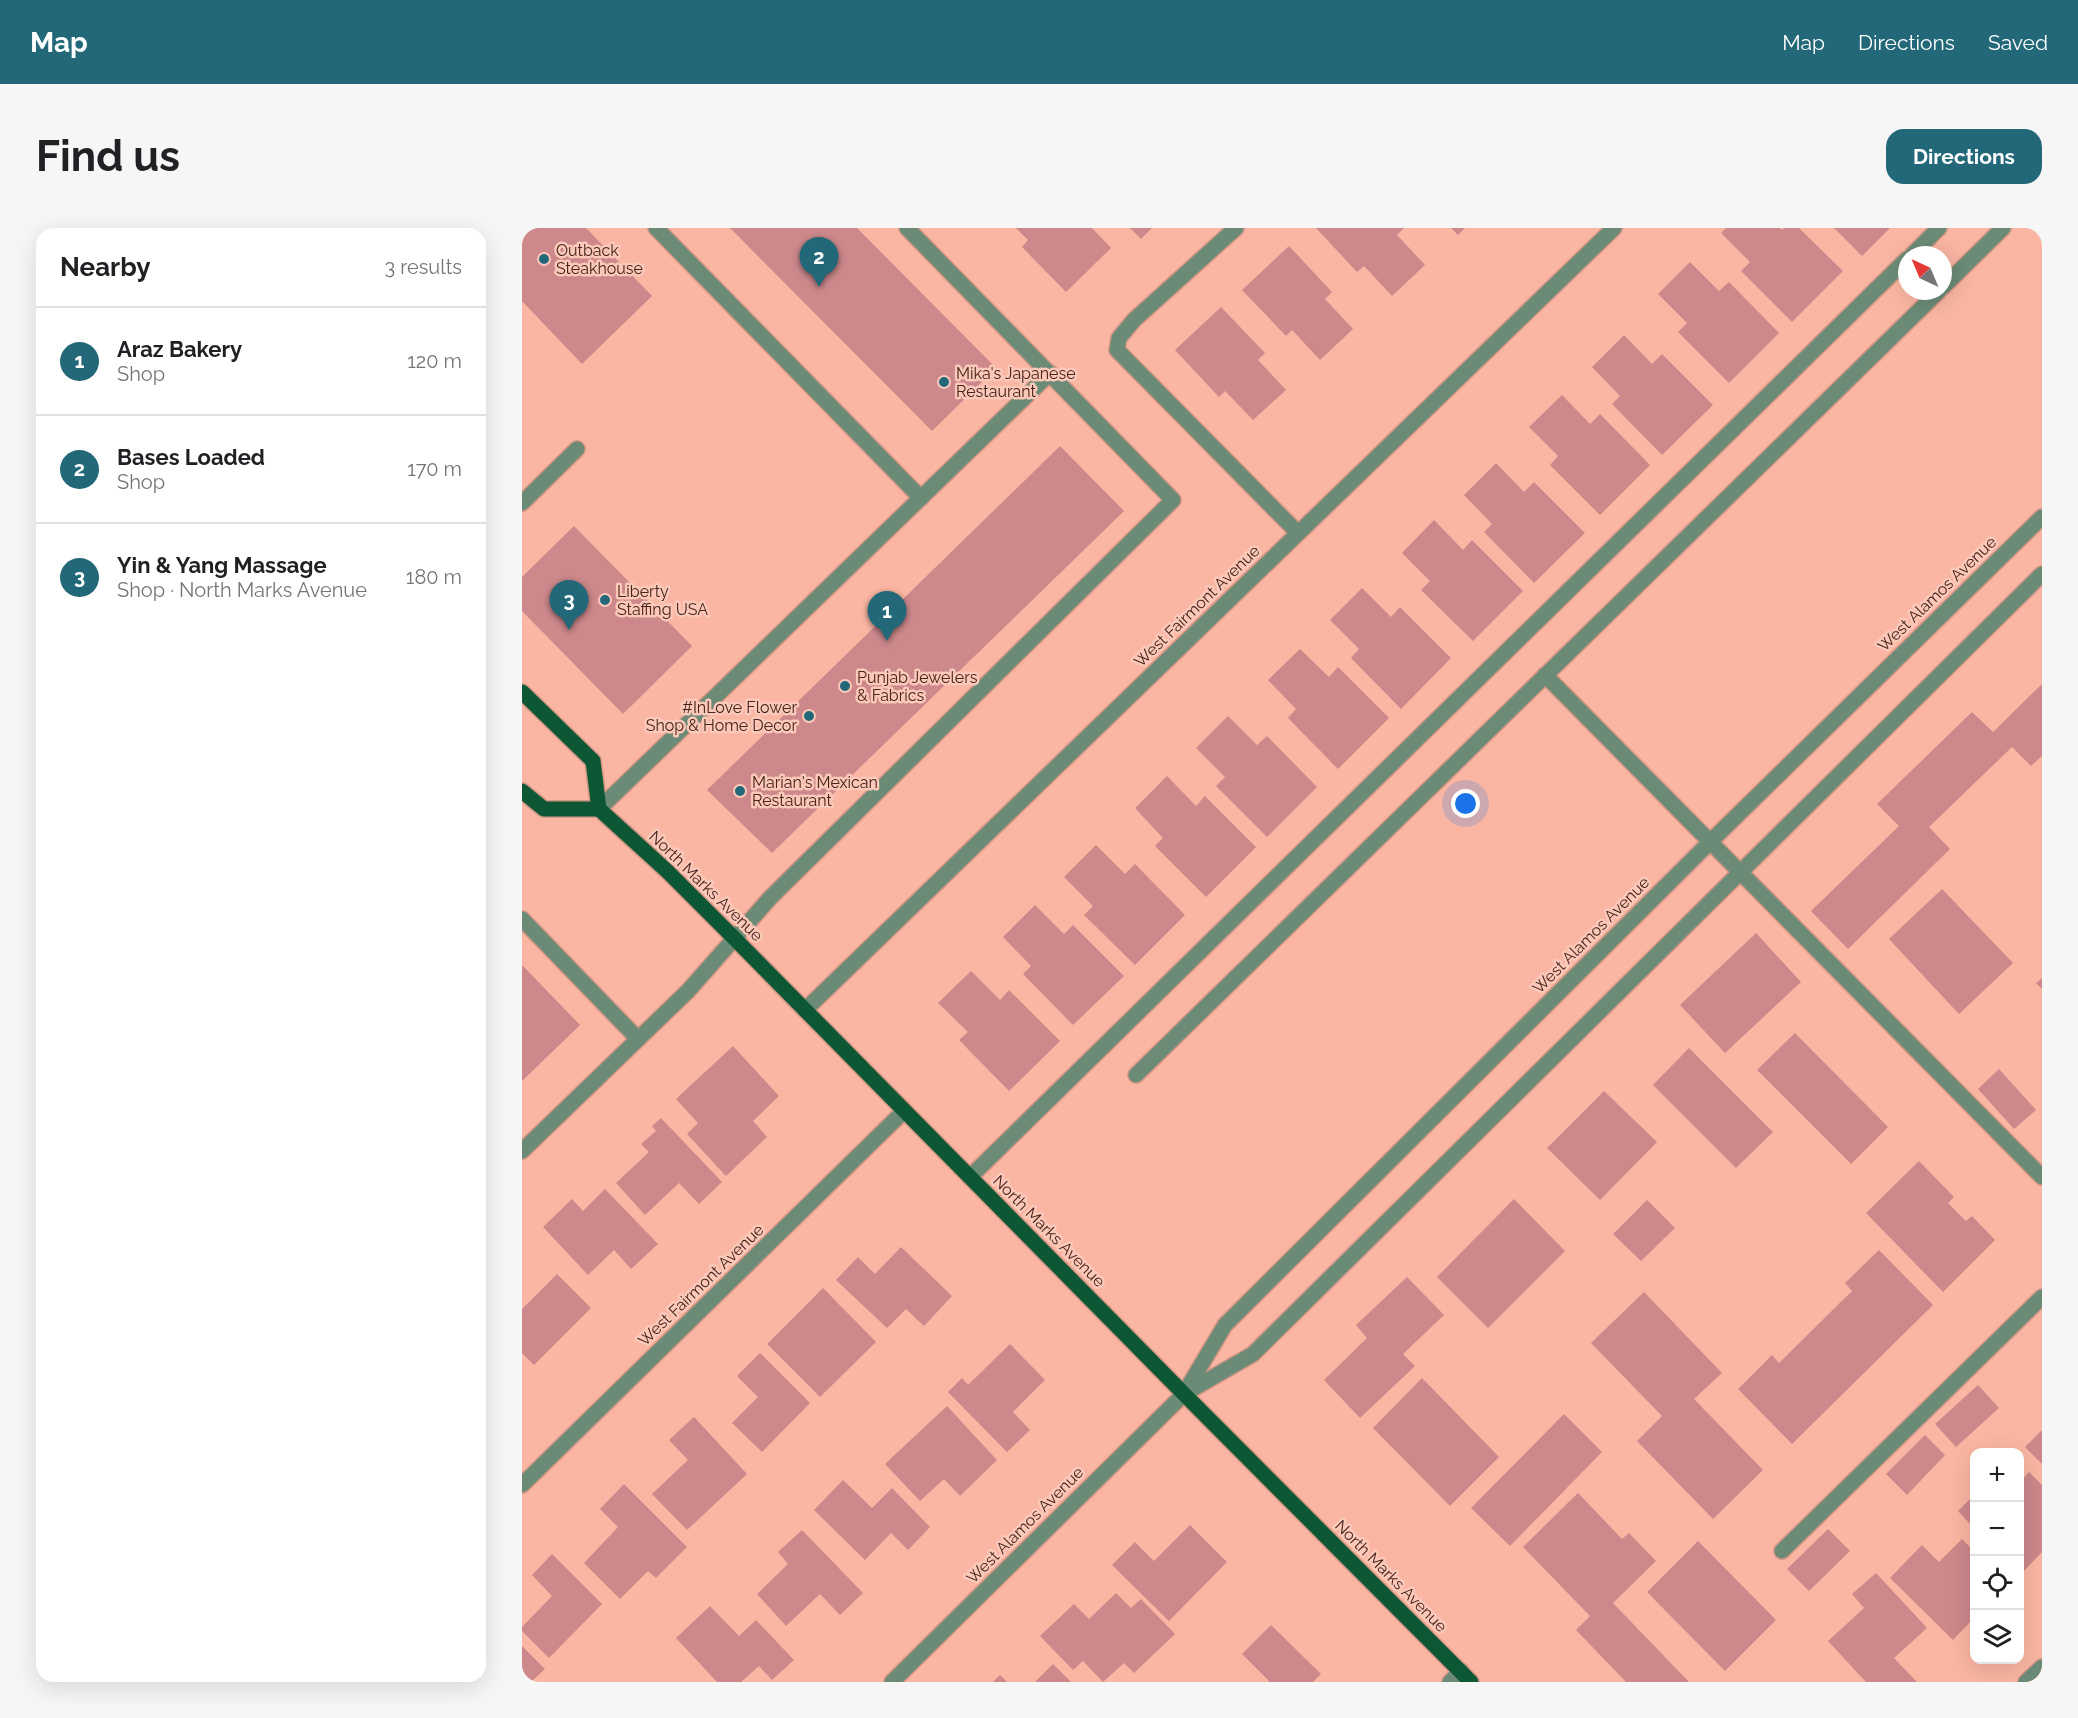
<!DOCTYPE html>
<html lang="en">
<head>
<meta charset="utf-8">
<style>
	body { margin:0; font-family:Raleway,sans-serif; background:#f6f6f6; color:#202124 }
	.controls { position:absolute; right:18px; bottom:18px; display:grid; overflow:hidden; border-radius:12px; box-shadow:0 6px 24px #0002 }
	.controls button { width:54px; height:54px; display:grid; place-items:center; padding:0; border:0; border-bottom:2px solid #e0e0e0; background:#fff; color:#202124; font:30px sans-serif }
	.compass { position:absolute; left:1376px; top:18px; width:54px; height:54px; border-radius:50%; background:#fff; box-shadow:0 6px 24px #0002; rotate:316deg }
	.you { position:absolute; left:944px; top:576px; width:21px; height:21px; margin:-15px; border:4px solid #fff; border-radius:50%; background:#1a73e8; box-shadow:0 0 0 9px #1a73e833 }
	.badge { display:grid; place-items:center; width:39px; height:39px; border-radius:50%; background:#236879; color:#fff; font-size:20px; font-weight:700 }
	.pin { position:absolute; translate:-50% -50px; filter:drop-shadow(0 2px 3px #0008) }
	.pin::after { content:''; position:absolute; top:32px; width:21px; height:18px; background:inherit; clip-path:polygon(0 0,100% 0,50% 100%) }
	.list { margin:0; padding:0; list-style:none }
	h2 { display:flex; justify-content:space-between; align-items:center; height:78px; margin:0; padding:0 24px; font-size:26px }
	h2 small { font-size:20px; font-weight:400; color:#757577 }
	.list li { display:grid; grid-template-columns:39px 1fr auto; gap:18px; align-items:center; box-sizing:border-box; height:108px; padding:0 24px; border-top:2px solid #e0e0e0 }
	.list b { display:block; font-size:22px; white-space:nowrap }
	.list p { margin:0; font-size:20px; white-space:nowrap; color:#757577 }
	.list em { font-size:20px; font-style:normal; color:#757577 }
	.icon { flex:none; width:33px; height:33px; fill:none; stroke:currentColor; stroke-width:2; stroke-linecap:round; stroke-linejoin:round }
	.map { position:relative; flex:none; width:1520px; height:1454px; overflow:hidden; border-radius:18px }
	header { display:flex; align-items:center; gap:36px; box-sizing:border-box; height:84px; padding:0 30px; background:#236879; color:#fff }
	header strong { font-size:28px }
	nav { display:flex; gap:33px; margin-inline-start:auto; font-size:21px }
	.intro { display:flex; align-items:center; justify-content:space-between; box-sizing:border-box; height:144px; padding:0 36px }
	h1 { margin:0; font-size:42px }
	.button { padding:15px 27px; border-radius:18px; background:#236879; color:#fff; font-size:21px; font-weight:700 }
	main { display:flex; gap:36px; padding:0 36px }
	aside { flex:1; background:#fff; border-radius:18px; box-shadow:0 6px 24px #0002 }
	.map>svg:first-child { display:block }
	.building { fill:#cc888b }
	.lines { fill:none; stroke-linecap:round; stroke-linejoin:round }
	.minor-casing { stroke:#d29684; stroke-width:18 }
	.major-casing { stroke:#d29684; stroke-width:18 }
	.minor { stroke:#6b8b77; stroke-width:15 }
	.major { stroke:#0e5735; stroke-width:15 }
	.poi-dot { fill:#236879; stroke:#fcc8b9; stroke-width:2 }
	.labels { text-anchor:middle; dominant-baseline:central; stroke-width:5; stroke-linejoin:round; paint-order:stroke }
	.poi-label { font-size:16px; fill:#45241b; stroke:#fcc8b9; text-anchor:start }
	.street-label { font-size:16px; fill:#45241b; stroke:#fcc8b9 }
</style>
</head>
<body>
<header>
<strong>Map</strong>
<nav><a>Map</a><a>Directions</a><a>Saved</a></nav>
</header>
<div class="intro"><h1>Find us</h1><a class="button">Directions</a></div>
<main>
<aside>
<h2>Nearby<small>3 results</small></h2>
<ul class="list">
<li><span class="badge">1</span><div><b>Araz Bakery</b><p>Shop</p></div><em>120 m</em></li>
<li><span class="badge">2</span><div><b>Bases Loaded</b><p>Shop</p></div><em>170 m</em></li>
<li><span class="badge">3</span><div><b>Yin &amp; Yang Massage</b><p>Shop · North Marks Avenue</p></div><em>180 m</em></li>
</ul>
</aside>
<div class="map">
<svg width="1520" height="1454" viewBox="0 0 1520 1454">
	<rect width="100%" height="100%" fill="#fab6a2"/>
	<!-- building -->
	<g class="building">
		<path d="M0 0H64L130 68 60 136 0 73Z"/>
		<path d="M208 0H335L474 140 410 203Z"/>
		<path d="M494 0H570L589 20 544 64 500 19 506 12Z"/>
		<path d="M608 0H630L619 11Z"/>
		<path d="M794 0H882L875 7 903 37 870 68 842 38 835 44Z"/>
		<path d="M929 0H943L936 7Z"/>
		<path d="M1204 0H1258L1260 2 1262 0H1277L1321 43 1270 94 1219 43 1228 34 1199 5Z"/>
		<path d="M1312 0H1368L1340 28Z"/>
		<path d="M767 18 810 64 803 71 831 101 798 132 770 102 764 108 720 62Z"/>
		<path d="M1168 34 1197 63 1207 54 1257 105 1207 155 1156 104 1165 95 1136 66Z"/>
		<path d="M699 79 743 125 736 132 764 162 731 192 703 163 697 169 653 122Z"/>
		<path d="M1102 107 1130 136 1140 126 1191 177 1140 227 1090 176 1098 168 1070 139Z"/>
		<path d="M1040 167 1068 196 1078 186 1128 237 1078 287 1028 237 1036 228 1007 199Z"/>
		<path d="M538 218 602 283 250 625 185 562Z"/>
		<path d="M974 235 1002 264 1012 254 1063 305 1012 355 962 304 970 296 942 267Z"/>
		<path d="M912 292 941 322 950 312 1001 363 951 413 899 362 908 353 880 325Z"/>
		<path d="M52 298 170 418 101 486 0 383V349Z"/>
		<path d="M840 360 869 389 878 379 929 430 879 481 829 430 837 421 808 392Z"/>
		<path d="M778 421 807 449 816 439 867 490 816 541 766 490 774 481 746 452Z"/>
		<path d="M1520 456V528L1509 538 1490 519 1407 599 1428 621 1326 721 1289 683 1377 598 1355 576 1450 484 1471 504Z"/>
		<path d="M706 488 735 517 745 508 795 559 745 609 694 558 703 549 674 520Z"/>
		<path d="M645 548 674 578 683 568 734 619 684 669 633 618 641 610 613 580Z"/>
		<path d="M574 617 603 646 613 636 663 687 613 737 562 687 571 678 542 649Z"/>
		<path d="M1420 661 1491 735 1437 786 1367 711Z"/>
		<path d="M513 677 542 706 551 697 602 748 551 797 501 746 509 738 481 709Z"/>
		<path d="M1234 705 1279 754 1203 825 1158 777Z"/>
		<path d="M0 737 58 797 0 853Z"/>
		<path d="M449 743 478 772 487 762 538 813 487 863 437 812 446 804 416 775Z"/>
		<path d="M1520 750V761L1514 755Z"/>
		<path d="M1273 805 1366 899 1329 936 1235 842Z"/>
		<path d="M211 818 257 868 231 893 245 909 204 948 165 906 176 895 154 871Z"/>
		<path d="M1167 820 1251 904 1214 940 1131 857Z"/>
		<path d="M1477 841 1514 882 1492 901 1456 861Z"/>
		<path d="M1082 863 1135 914 1078 972 1025 920Z"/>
		<path d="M139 890 200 954 177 976 157 955 123 987 94 955 127 924 119 916 134 903 130 898Z"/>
		<path d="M1397 933 1432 969 1426 975 1444 993 1450 988 1473 1012 1421 1064 1344 985Z"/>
		<path d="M83 961 136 1016 109 1041 92 1022 66 1047 21 999 50 971 61 983Z"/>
		<path d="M992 971 1043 1023 966 1100 915 1049Z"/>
		<path d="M1125 972 1153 1000 1119 1033 1091 1006Z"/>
		<path d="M379 1019 430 1068 402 1098 384 1081 365 1100 314 1052 336 1029 353 1046Z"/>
		<path d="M1357 1022 1411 1077 1270 1216 1216 1161 1250 1127 1257 1135 1330 1063 1323 1055Z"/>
		<path d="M35 1046 69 1080 12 1137 0 1125V1081Z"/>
		<path d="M885 1049 922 1087 881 1126 893 1138 838 1190 802 1152 845 1110 834 1097Z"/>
		<path d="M301 1060 354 1114 298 1169 245 1116Z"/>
		<path d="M1122 1064 1200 1145 1172 1171 1241 1242 1191 1291 1115 1213 1140 1188 1069 1115Z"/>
		<path d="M488 1116 523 1152 491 1184 508 1202 485 1224 426 1164 440 1150 446 1157Z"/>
		<path d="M238 1125 288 1175 240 1224 210 1195 236 1169 215 1148Z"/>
		<path d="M900 1150 977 1229 928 1278 851 1200Z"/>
		<path d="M1456 1157 1477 1180 1434 1219 1413 1196Z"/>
		<path d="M425 1178 475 1232 438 1268 422 1251 398 1273 363 1236Z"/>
		<path d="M1042 1186 1080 1224 988 1318 949 1280Z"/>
		<path d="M172 1189 225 1246 165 1302 130 1266 166 1232 147 1212Z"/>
		<path d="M1520 1202V1236L1503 1219Z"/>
		<path d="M1403 1207 1423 1227 1385 1267 1364 1246Z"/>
		<path d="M1507 1244 1520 1257V1324L1498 1347V1254Z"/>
		<path d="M321 1252 350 1280 370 1260 408 1299 386 1322 369 1305 343 1332 292 1282Z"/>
		<path d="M102 1256 165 1319 134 1350 126 1343 98 1371 62 1335 96 1299 78 1281Z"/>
		<path d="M1056 1265 1100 1311 1107 1305 1134 1333 1091 1375 1167 1454H1104L1054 1402 1068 1388 1001 1319Z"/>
		<path d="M1452 1267V1300L1436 1283Z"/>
		<path d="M668 1297 705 1334 647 1393 590 1337 613 1314 632 1333Z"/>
		<path d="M1306 1301 1328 1323 1287 1363 1265 1341Z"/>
		<path d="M280 1302 341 1365 318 1387 298 1366 264 1398 235 1366 266 1336 256 1324Z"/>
		<path d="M1440 1311 1452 1323V1390L1431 1412 1368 1350 1400 1317 1417 1334Z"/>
		<path d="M1176 1313 1254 1392 1203 1443 1125 1364Z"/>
		<path d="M30 1326 80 1376 27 1430 0 1403V1399L30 1368 10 1347Z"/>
		<path d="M1354 1345 1405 1400 1372 1430 1395 1454H1344L1306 1413 1342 1380 1330 1366Z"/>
		<path d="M594 1365 609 1380 619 1371 653 1406 612 1445 602 1435 581 1454 561 1433 551 1442 518 1408 552 1376 567 1391Z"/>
		<path d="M188 1378 217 1408 234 1392 272 1432 250 1452 237 1438 219 1454H195L154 1410Z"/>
		<path d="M749 1397 799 1446 791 1454H746L747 1453 720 1426Z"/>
		<path d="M0 1418 23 1441 9 1454H0Z"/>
		<path d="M531 1436 549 1454H513Z"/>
		<path d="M478 1447 485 1454H471Z"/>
	</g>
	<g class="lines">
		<!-- minor casing -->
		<g class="minor-casing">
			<g id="minor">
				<path d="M134 0 399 270"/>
				<path d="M714 0 612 92 597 110 595 122 776 305"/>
				<path d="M1390 27 1417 0"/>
				<path d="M1421 59 1481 0"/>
				<path d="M0 275 55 221"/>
				<path d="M1023 447 1520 949"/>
				<path d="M77 581 528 145"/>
				<path d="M0 691 116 811"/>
				<path d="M283 782 1092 0"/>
				<path d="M614 847 1417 63"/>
				<path d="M0 923 166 763 248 670 651 272 385 0"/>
				<path d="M448 949 1385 31"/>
				<path d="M663 1164 703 1097 1188 614 1520 289"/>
				<path d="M0 1257 382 883"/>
				<path d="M1260 1323 1520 1069"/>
				<path d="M370 1454 662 1166 731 1126 1520 346"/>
				<path d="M928 1454 939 1443"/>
				<path d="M1504 1454 1520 1439"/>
			</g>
		</g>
		<!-- major casing -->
		<g class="major-casing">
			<g id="major">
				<path d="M0 464 71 533 77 581 145 643 212 710 662 1166 949 1454"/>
				<path d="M0 563 22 581H77"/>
			</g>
		</g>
		<!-- minor -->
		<use href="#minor" class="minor"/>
		<!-- major -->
		<use href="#major" class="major"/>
	</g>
	<!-- markers -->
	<g class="poi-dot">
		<circle cx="22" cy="31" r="6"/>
		<circle cx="422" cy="154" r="6"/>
		<circle cx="83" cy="372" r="6"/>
		<circle cx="323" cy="458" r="6"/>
		<circle cx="287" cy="488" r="6"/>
		<circle cx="218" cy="563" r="6"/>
	</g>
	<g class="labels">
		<!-- poi labels -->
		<g class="poi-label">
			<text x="34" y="22">Outback<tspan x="34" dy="18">Steakhouse</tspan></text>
			<text x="434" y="145">Mika's Japanese<tspan x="434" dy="18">Restaurant</tspan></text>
			<text x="95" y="363">Liberty<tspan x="95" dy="18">Staffing USA</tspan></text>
			<text x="335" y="449">Punjab Jewelers<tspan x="335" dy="18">&amp; Fabrics</tspan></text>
			<text x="275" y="479" text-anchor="end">#InLove Flower<tspan x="275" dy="18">Shop &amp; Home Decor</tspan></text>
			<text x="230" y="554">Marian's Mexican<tspan x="230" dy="18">Restaurant</tspan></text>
		</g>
		<!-- street labels -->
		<g class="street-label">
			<text transform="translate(1415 366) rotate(-44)">West Alamos Avenue</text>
			<text transform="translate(675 378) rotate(-44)">West Fairmont Avenue</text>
			<text transform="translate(184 658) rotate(44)">North Marks Avenue</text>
			<text transform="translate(1069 707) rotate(-45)">West Alamos Avenue</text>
			<text transform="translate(527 1003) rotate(45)">North Marks Avenue</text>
			<text transform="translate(179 1057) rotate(-44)">West Fairmont Avenue</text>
			<text transform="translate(503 1297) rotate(-45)">West Alamos Avenue</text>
			<text transform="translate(869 1348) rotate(45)">North Marks Avenue</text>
		</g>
	</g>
</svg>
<div class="controls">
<button>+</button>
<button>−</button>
<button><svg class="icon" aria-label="locate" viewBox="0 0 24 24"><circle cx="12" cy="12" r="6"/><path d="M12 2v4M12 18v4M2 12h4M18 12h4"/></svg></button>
<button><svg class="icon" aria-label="layers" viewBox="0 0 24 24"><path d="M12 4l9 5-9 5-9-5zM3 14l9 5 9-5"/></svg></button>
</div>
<svg class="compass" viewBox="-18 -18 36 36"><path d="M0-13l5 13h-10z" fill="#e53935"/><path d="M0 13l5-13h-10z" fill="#757577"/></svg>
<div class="you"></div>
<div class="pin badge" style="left:365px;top:413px">1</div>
<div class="pin badge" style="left:297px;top:59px">2</div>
<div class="pin badge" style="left:47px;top:402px">3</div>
</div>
</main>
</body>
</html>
